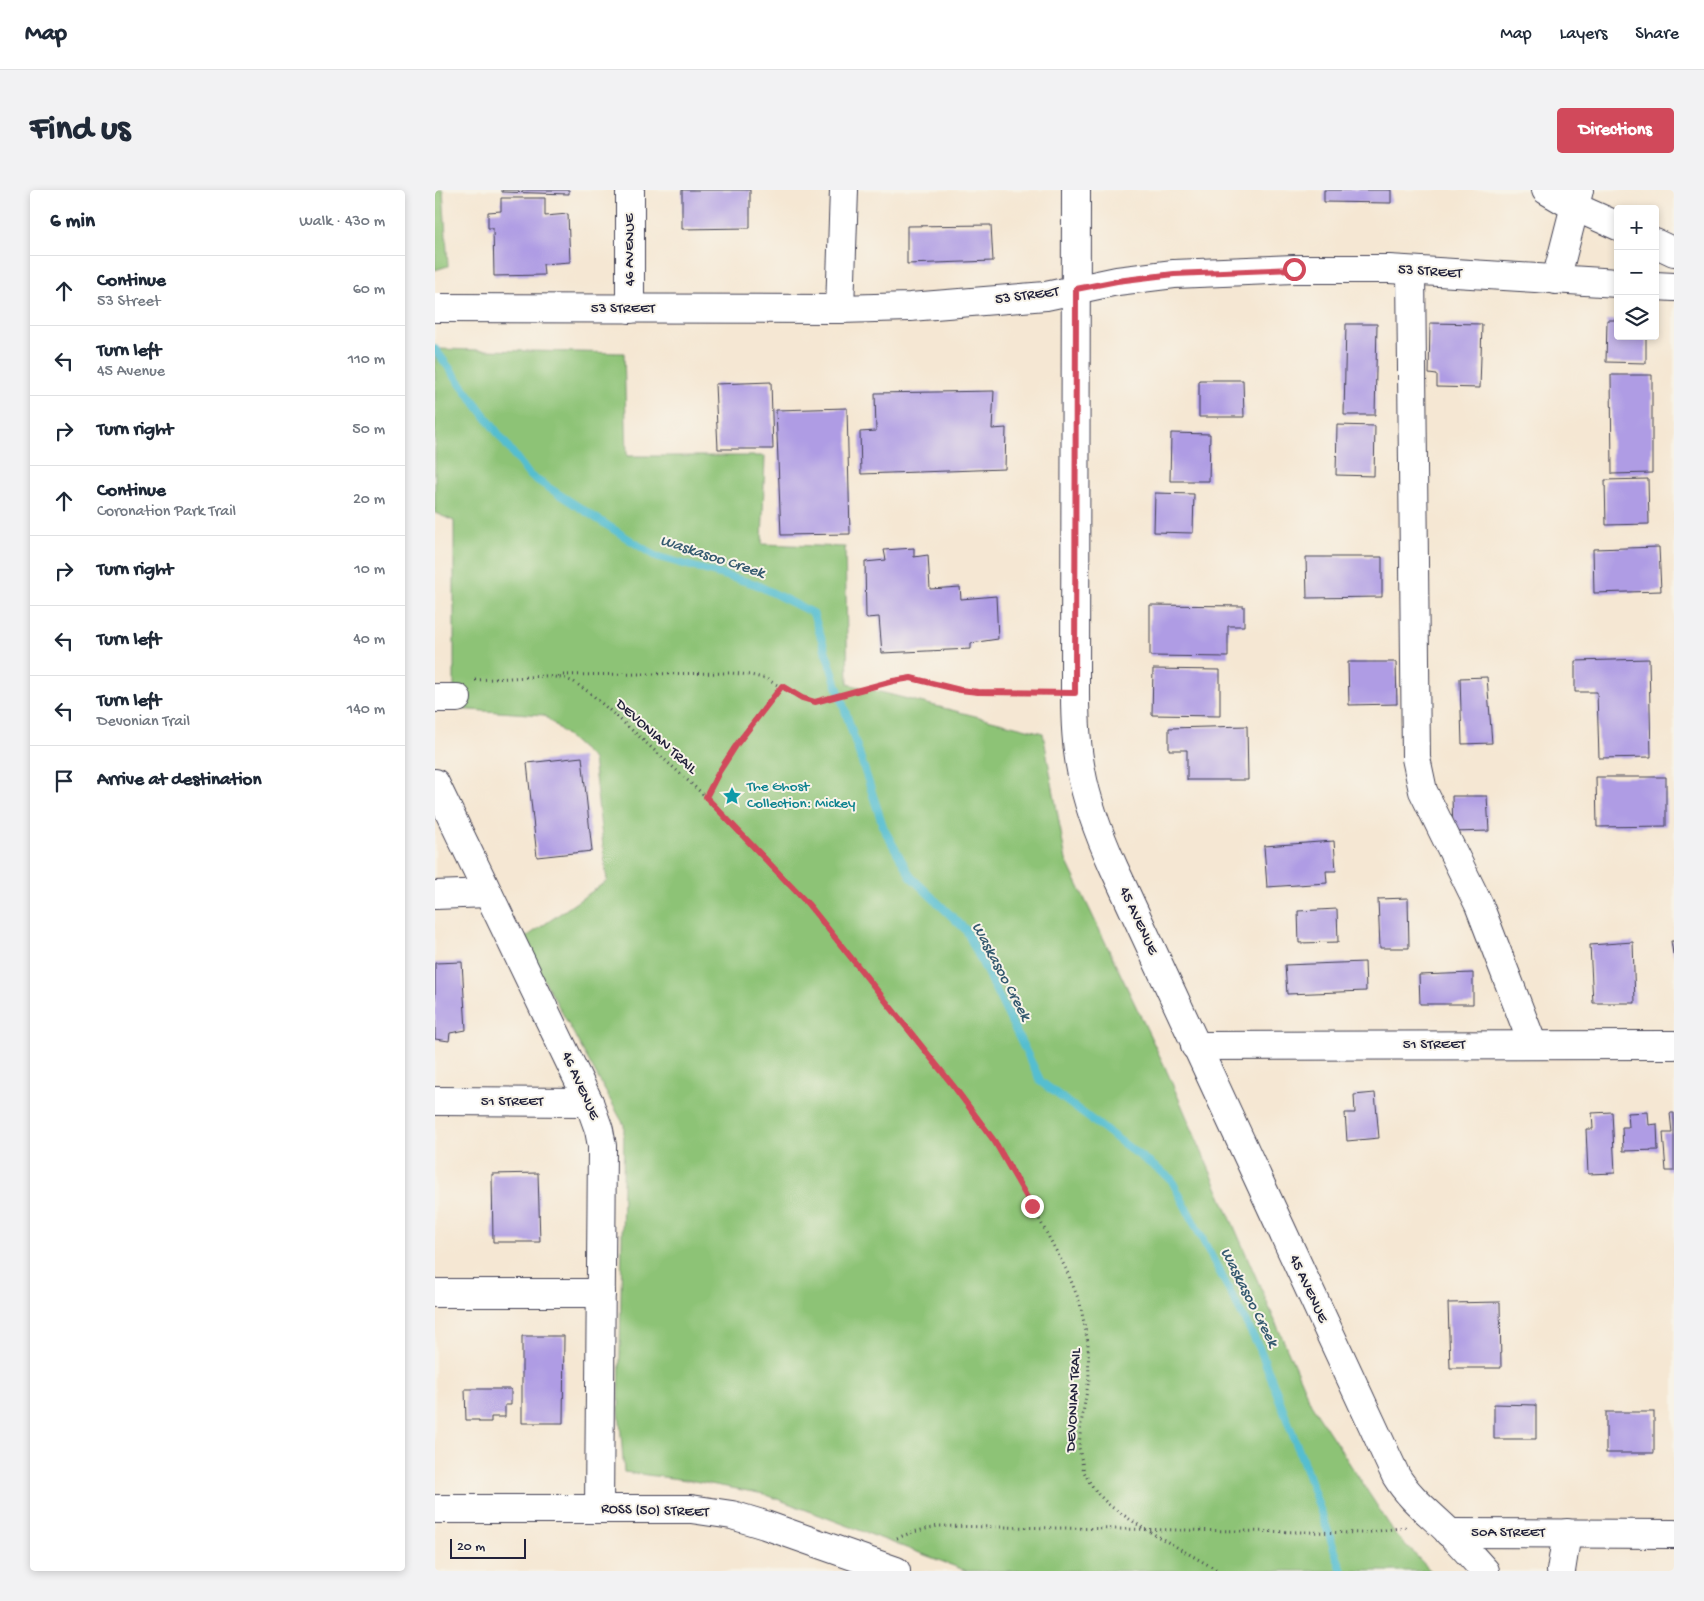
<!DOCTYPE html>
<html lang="en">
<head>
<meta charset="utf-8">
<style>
	body { margin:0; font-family:"Gochi Hand",sans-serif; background:#f2f2f3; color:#1f2937 }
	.controls { position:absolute; right:15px; top:15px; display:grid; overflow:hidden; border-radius:5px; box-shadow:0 2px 8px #0003 }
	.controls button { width:45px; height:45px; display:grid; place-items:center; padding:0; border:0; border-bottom:1px solid #e0e1e3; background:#fff; color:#1f2937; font:25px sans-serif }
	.scale { position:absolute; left:15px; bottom:12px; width:76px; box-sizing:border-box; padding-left:5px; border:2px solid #22223b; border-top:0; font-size:14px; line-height:18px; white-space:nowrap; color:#22223b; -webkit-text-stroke:4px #f7f3e8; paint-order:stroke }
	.stop { position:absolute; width:15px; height:15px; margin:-11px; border:4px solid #d1495b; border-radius:50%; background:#fff }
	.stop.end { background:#d1495b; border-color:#fff; box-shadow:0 1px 5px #0008 }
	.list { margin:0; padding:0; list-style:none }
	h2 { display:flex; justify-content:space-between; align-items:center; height:65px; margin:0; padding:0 20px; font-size:21px }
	h2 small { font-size:16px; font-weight:400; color:#747a83 }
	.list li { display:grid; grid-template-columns:32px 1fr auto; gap:15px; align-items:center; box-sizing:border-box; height:70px; padding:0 20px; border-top:1px solid #e0e1e3 }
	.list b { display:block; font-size:19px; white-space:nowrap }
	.list p { margin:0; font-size:16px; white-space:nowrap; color:#747a83 }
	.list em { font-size:16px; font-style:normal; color:#747a83 }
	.icon { flex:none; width:28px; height:28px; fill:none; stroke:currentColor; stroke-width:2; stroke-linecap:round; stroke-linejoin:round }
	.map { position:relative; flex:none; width:1239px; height:1381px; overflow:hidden; border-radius:5px }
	header { display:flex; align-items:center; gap:30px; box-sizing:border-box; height:70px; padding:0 25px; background:#fff; border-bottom:1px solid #e0e1e3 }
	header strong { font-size:24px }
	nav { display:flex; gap:28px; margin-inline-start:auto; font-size:18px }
	.intro { display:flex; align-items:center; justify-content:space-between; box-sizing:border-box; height:120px; padding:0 30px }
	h1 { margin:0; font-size:35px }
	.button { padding:12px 22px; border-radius:5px; background:#d1495b; color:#fff; font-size:18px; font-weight:700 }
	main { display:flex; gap:30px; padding:0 30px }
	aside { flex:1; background:#fff; border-radius:5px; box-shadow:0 2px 8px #0003 }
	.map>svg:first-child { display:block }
	.green { fill:#8dc376; stroke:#587258 }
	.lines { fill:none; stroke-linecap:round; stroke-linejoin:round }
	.stream { stroke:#54bed0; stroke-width:8 }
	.building { fill:#af9ce4 }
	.minor-casing { stroke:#424052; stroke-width:30 }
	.major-casing { stroke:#424052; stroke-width:30 }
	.path { stroke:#424052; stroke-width:3; stroke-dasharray:1 4; stroke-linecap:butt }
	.minor { stroke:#fff; stroke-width:28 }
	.major { stroke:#fff; stroke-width:28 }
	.route { stroke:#d1495b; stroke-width:6 }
	.labels { text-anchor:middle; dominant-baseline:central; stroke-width:4; stroke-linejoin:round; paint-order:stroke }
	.street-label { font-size:15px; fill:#22223b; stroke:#f7f3e8 }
	.culture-label { font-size:15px; fill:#0d838f; stroke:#f7f3e8; text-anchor:start }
	.water-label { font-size:16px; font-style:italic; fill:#34596f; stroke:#f7f3e8 }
</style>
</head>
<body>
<header>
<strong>Map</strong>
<nav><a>Map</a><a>Layers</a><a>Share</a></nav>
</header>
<div class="intro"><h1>Find us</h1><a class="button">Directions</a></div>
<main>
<aside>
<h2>6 min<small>Walk · 430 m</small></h2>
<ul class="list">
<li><svg class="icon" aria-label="ahead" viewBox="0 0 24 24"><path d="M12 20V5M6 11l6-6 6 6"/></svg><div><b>Continue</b><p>53 Street</p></div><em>60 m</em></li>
<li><svg class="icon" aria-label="left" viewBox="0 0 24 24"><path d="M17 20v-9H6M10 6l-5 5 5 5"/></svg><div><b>Turn left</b><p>45 Avenue</p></div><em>110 m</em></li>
<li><svg class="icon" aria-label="right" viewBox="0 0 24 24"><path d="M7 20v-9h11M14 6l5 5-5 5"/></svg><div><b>Turn right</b></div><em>50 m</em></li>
<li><svg class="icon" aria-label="ahead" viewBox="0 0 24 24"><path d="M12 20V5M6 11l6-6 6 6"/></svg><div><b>Continue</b><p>Coronation Park Trail</p></div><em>20 m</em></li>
<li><svg class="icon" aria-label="right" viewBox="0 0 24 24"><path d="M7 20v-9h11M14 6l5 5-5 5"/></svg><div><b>Turn right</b></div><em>10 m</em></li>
<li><svg class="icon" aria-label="left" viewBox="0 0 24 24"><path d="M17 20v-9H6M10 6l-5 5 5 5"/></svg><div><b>Turn left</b></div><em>40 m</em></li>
<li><svg class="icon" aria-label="left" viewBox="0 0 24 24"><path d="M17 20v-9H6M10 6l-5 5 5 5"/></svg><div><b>Turn left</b><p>Devonian Trail</p></div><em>140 m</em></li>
<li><svg class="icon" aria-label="arrive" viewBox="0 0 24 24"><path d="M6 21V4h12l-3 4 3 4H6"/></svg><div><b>Arrive at destination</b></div></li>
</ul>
</aside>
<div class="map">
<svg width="1239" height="1381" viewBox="0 0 1239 1381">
	<rect width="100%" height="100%" fill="#f7f3e8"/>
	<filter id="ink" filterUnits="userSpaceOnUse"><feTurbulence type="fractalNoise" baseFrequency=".02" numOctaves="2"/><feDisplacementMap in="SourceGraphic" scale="10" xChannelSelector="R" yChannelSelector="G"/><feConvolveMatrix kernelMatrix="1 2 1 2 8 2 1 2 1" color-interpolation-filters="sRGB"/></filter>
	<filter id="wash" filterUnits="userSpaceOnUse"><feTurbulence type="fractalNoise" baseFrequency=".0096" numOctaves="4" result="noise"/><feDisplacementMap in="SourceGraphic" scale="20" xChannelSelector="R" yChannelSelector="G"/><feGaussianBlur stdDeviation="1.12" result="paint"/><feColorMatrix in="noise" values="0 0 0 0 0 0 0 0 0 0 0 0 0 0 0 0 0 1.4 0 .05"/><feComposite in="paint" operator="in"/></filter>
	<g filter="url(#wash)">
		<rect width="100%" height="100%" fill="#f5e7d3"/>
		<!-- green -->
		<g class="green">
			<path d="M0 0H8L13 76 0 80Z"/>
			<path d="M0 159 189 163 192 266H330L327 354 410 357 413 494 608 543 631 670 730 877 876 1214 961 1345 996 1381H532L329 1304 259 1291 189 1282 184 1220 189 935 87 750 172 691 158 569 109 525 19 519V331L0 323Z"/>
		</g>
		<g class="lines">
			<!-- stream -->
			<path class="stream" d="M0 159 94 285 220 366 320 394 378 423 449 639 476 687 531 740 606 892 736 989 825 1159 866 1266 907 1381"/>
		</g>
		<g id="blocks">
			<!-- building -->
			<g class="building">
				<path d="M67 0H134V4L67 2Z"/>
				<path d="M247 0H315V38L247 39Z"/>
				<path d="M889 0H956V13L889 12Z"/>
				<path d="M66 8H110V26L133 24 135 72 108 74 109 85 59 86 58 38H53V22L66 21Z"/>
				<path d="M556 35 558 71 472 74V36Z"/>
				<path d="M1172 130H1183V146H1211V173L1171 172Z"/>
				<path d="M995 133 1047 134 1045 198 1002 197V185L994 184Z"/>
				<path d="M911 134H942L940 225H909Z"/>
				<path d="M1176 185H1217V283L1177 284Z"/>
				<path d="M764 190H808L809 227H764Z"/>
				<path d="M336 192 338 259H283L280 194Z"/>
				<path d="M559 201 557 239 571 238 570 279 426 284 425 242 441 241 440 203Z"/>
				<path d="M412 218 415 344 346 345 341 220Z"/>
				<path d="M902 235 940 236 939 286 901 285Z"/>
				<path d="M736 243 775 244 774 291H735Z"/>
				<path d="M1213 289 1214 334 1171 335 1170 290Z"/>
				<path d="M720 303 759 304 758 343 719 342Z"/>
				<path d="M1224 357 1226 401 1159 403 1158 359Z"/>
				<path d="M479 358V367L493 365 495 399 525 397 526 409 561 406 563 449 536 453V459L447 463 444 427 431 428 430 372 451 370 449 360Z"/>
				<path d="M871 367H947V407L872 408Z"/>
				<path d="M715 415 809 416V436H793V467L715 466Z"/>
				<path d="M1214 469 1216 567 1164 568 1162 502H1140V471Z"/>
				<path d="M913 472H961L962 514 914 515Z"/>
				<path d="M718 479 785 480V526L717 525Z"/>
				<path d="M1052 487 1057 553 1027 554 1025 488Z"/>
				<path d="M812 536 813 590H752V560H734V538Z"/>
				<path d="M147 567 157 661 102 667 92 573Z"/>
				<path d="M1161 587H1231V636L1162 637Z"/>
				<path d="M1017 606H1052L1054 641 1018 642Z"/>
				<path d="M899 651 901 681H891L892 693 832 697 829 656Z"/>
				<path d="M973 708 974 758H945L943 709Z"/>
				<path d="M902 719 903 752 864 753 863 721Z"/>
				<path d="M1236 751H1239V764H1238Z"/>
				<path d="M1198 752 1200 813H1158L1155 755Z"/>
				<path d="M27 772 31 840 15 843 14 851 0 849V773Z"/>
				<path d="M930 772 931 801 852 804 850 775Z"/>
				<path d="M1038 783V814H985L984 785Z"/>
				<path d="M940 903 944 948 912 951 910 923H920L919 905Z"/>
				<path d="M1177 922 1180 983 1153 984 1151 939H1158L1157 923Z"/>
				<path d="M1213 922 1214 935 1222 934 1223 960 1188 961 1187 937H1194L1193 923Z"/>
				<path d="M1235 923H1239V981H1231L1228 943H1237Z"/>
				<path d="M103 983 105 1052H58L57 984Z"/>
				<path d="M1065 1112 1066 1178H1015L1013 1113Z"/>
				<path d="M87 1146H129L128 1233H87Z"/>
				<path d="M30 1199H76V1215H70V1227H56V1232H44V1230H31Z"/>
				<path d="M1059 1214 1101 1215V1249H1059Z"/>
				<rect x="1171" y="1222" width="48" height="41"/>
			</g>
		</g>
	</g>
	<g filter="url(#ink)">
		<use href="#blocks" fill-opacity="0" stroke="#424052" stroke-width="1"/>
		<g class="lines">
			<!-- minor casing -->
			<g class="minor-casing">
				<g id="minor">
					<path d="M195 0V119"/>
					<path d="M641 0 640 503C640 529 641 555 646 580 652 614 665 647 679 678L961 1286C975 1309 996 1324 1015 1343 1027 1355 1038 1368 1050 1381"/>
					<path d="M1111 0 1140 17 1183 36"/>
					<path d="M1220 53 1239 62"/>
					<path d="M976 81 981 568 988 601 1044 715 1098 855"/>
					<path d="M1121 90 1144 0"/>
					<path d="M1220 96 1239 97"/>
					<path d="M0 118 405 119 475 117 611 106 682 91 739 84 859 79H954L1183 93"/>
					<path d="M405 119 409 0"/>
					<path d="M0 508H22"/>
					<path d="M0 593 154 912 164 940 167 956 164 1318"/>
					<path d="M0 705 53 703"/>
					<path d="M760 856 1239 855"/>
					<path d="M0 911 154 912"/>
					<path d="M0 1103H166"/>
					<path d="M1014 1343 1239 1344"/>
					<path d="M1126 1381 1132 1343"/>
				</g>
			</g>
			<!-- major casing -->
			<g class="major-casing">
				<path id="major" d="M0 1319H256L297 1325 330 1335 461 1381"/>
			</g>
			<!-- path -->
			<g class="path">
				<path d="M123 485 296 483 316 485 331 489 367 508 380 512 458 491 476 488 525 500 543 502 613 503"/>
				<path d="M40 490 110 486 128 488 139 492 155 503 198 541 271 607 373 714 520 898 560 952 580 984 632 1081 645 1113 653 1153 654 1189 646 1234 644 1258 649 1282 655 1293 663 1304 675 1316 708 1338 784 1381"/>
				<path d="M271 607 284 582 301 554 347 496"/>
				<path d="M462 1348 478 1342 503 1336 929 1343 972 1337"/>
			</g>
			<!-- minor -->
			<use href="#minor" class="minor"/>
			<!-- major -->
			<use href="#major" class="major"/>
		</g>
	</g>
	<g class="lines" filter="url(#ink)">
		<!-- route -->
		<path class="route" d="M597 1016 560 952 520 898 386 730 373 714 271 607 284 582 302 554 347 496 367 508 380 512 458 491 476 488 525 500 543 502 640 503 641 99 682 91 739 84 859 79"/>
	</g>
	<!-- icons -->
	<defs>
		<g id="sight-bare" transform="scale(1.5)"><path d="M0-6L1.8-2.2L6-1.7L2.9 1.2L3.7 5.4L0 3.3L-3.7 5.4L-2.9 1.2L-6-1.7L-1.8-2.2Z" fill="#0f9aa8" stroke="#f7f3e8" stroke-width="2.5" paint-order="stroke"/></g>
	</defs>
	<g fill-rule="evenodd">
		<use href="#sight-bare" x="297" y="606"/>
	</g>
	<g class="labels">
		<!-- street labels -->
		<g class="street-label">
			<text transform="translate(195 60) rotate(-90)">46 AVENUE</text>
			<text transform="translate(995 82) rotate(4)">53 STREET</text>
			<text transform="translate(592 106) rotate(-7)">53 STREET</text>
			<text x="188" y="119">53 STREET</text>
			<text transform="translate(221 547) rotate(42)">DEVONIAN TRAIL</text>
			<text transform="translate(703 731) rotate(65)">45 AVENUE</text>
			<text x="999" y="855">51 STREET</text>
			<text transform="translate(145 896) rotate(66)">46 AVENUE</text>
			<text x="77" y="912">51 STREET</text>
			<text transform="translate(873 1099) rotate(65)">45 AVENUE</text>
			<text transform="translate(639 1210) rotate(-87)">DEVONIAN TRAIL</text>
			<text transform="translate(220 1321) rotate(2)">ROSS (50) STREET</text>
			<text x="1073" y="1343">50A STREET</text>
		</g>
		<!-- culture labels -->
		<g class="culture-label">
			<text x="312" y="597">The Ghost<tspan x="312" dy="17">Collection: Mickey</tspan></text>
		</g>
		<!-- water labels -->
		<g class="water-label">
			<text transform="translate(277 368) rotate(18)">Waskasoo Creek</text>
			<text transform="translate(565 782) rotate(62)">Waskasoo Creek</text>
			<text transform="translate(813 1108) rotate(63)">Waskasoo Creek</text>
		</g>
	</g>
</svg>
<div class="controls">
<button>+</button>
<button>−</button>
<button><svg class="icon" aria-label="layers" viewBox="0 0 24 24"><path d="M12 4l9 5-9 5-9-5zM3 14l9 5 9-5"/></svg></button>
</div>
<div class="scale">20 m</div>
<div class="stop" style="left:859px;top:79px"></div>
<div class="stop end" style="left:597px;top:1016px"></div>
</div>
</main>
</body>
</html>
